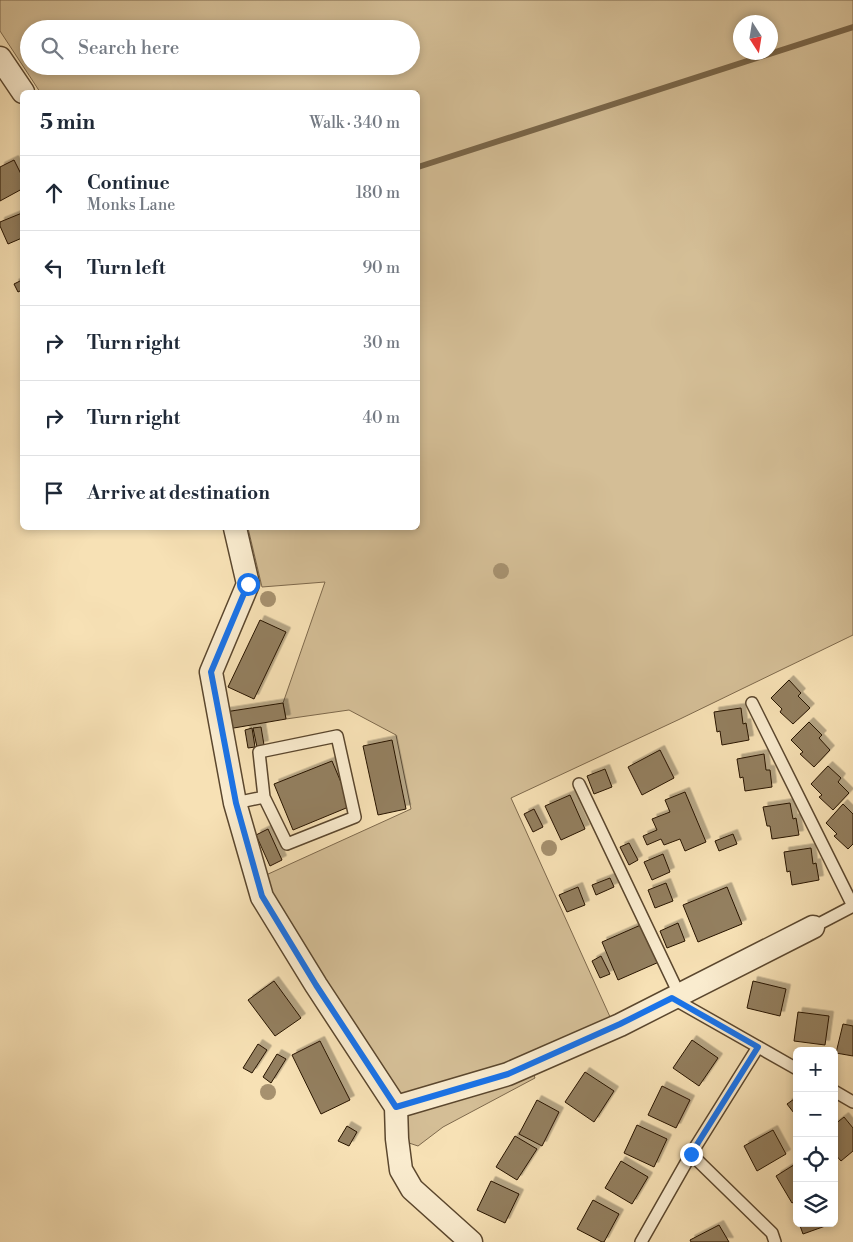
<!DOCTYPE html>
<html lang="en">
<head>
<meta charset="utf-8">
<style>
	body { margin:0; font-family:"Libre Bodoni",serif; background:#f2f2f3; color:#1f2937 }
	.controls { position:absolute; right:15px; bottom:15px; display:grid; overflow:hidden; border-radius:8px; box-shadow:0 2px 8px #0003 }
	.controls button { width:45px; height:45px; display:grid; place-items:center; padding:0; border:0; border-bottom:1px solid #e0e1e3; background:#fff; color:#1f2937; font:25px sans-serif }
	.compass { position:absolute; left:733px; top:15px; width:45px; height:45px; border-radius:50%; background:#fff; box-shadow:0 2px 8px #0003; rotate:168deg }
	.stop { position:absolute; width:15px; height:15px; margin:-11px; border:4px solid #1a73e8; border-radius:50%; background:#fff }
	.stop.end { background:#1a73e8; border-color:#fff; box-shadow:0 1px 5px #0008 }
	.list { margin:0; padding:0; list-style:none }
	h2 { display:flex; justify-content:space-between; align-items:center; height:65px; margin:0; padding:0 20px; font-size:21px }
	h2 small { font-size:16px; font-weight:400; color:#747a83 }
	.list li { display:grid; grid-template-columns:32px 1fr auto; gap:15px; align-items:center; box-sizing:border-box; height:75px; padding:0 20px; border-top:1px solid #e0e1e3 }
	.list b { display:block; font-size:19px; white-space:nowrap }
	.list p { margin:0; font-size:16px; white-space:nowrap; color:#747a83 }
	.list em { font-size:16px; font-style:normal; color:#747a83 }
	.icon { flex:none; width:28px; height:28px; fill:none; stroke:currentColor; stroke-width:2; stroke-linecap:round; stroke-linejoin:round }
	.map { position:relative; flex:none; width:853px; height:1242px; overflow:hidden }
	.search { position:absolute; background:#fff; box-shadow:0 2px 8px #0003; left:20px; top:20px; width:400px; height:55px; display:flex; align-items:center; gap:12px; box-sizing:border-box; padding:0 18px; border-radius:28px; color:#747a83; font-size:19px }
	.panel { position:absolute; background:#fff; box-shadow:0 2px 8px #0003; left:20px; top:90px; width:400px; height:440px; border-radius:8px }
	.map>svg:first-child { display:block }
	.green { fill:#d4be96; stroke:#7e694c; fill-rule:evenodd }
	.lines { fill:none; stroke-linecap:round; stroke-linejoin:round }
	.stream { stroke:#796548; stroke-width:6 }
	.building { fill:#937f5f; stroke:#271401; filter:url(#shadow) }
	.lane-casing { stroke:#5b472e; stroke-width:14 }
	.street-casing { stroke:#5b472e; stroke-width:25 }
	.lane { stroke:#faeccf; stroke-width:11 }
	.street { stroke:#faeccf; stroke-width:22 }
	.tree { fill:#a6916f }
	.route { stroke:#1a73e8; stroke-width:6 }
</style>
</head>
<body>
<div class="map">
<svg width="853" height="1242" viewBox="0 0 853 1242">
	<defs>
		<filter id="shadow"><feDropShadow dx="4.5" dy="-4.5" stdDeviation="0" flood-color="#0004"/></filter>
	</defs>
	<rect width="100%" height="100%" fill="#f7e1b5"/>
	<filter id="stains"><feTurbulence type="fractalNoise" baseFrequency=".004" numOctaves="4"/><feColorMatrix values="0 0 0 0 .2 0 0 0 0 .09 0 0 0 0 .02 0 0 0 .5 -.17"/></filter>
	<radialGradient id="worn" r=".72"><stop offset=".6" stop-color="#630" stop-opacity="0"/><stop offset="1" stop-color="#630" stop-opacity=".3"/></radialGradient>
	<!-- green -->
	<g class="green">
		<path d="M0 0H853V635L680 719 511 798 611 1019 506 1066 401 1096 323 980 272 895 266 875 411 809 396 735 349 710 286 719 283 703 325 582 262 587 248 528H418V92H40L0 31ZM740 22H770V52H740ZM29 29H411V66H29Z"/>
		<path d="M530 1064 535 1078 443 1127 418 1146 397 1139 396 1107Z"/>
	</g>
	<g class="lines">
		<!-- stream -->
		<path class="stream" d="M418 167 853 27"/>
	</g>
	<!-- building -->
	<g class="building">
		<path d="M14 160 22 176V189L0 201V167Z"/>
		<path d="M22 213V238L8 244 0 226V222Z"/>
		<path d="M22 280V290L18 292 14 284Z"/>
		<path d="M260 620 286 632 254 699 228 687Z"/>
		<path d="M789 680 801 693 798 696 810 708 793 724 780 712 782 709 771 698Z"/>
		<path d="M283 703 286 719 228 729 225 712Z"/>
		<path d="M741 708 743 724 746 723 749 740 722 745 720 731 717 732 714 712Z"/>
		<path d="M809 722 822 735 819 738 830 750 814 767 800 754 803 752 791 740Z"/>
		<path d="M261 727 264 745 257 747 253 728Z"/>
		<path d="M252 728 255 747 248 748 245 730Z"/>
		<path d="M392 740 406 809 378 815 363 746Z"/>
		<path d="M660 750 674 778 642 795 628 767Z"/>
		<path d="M764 754 766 770H770L772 787 745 791 743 777 740 778 737 759Z"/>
		<path d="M332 761 351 806 293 830 274 784Z"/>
		<path d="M828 766 841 778 838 782 849 793 833 810 819 797 822 795 811 784Z"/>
		<path d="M605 769 612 787 594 794 587 776Z"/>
		<path d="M685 792 706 842 685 851 680 839 664 845 661 839 647 845 643 836 657 830 652 819 670 812 665 800Z"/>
		<path d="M570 795 585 829 561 840 545 806Z"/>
		<path d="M790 803 793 819 796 818 799 835 772 839 770 826H767L763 807Z"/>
		<path d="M843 804 853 814V844L848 849 834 836 837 834 826 823Z"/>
		<path d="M534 809 543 827 533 832 524 814Z"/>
		<path d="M268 829 282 860 270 866 256 835Z"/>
		<path d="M733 834 737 844 719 851 715 841Z"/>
		<path d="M629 843 638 860 629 865 620 847Z"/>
		<path d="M811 848 813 864 816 863 819 880 792 885 790 871 787 872 784 852Z"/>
		<path d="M663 854 670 872 652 880 644 862Z"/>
		<path d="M610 878 614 887 596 895 592 885Z"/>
		<path d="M666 883 673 901 655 908 648 890Z"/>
		<path d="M578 887 585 905 567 912 559 895Z"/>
		<path d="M727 887 742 924 698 942 683 905Z"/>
		<path d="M678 923 685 941 667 948 660 931Z"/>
		<path d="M643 924 659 962 618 980 602 942Z"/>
		<path d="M601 956 610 974 600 978 592 961Z"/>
		<path d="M274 981 301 1018 275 1036 248 1000Z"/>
		<path d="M753 981 786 989 780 1016 747 1008Z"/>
		<path d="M798 1012 829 1016 825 1045 794 1041Z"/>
		<path d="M843 1024 853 1026V1056L836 1053Z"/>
		<path d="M692 1040 718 1058 699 1086 673 1068Z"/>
		<path d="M320 1041 350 1100 321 1114 292 1055Z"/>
		<path d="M258 1044 267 1050 252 1073 243 1068Z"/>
		<path d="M277 1054 286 1059 271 1083 263 1077Z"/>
		<path d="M585 1072 614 1091 594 1122 565 1102Z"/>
		<path d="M662 1086 690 1100 676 1128 648 1115Z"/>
		<path d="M797 1097V1117L787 1104Z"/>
		<path d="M537 1100 559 1112 542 1146 519 1134Z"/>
		<path d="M844 1117 853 1128V1151L841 1161 834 1153V1125Z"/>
		<path d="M637 1125 667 1139 654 1167 624 1153Z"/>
		<path d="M347 1126 357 1132 349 1146 338 1141Z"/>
		<path d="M773 1130 786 1154 757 1171 744 1146Z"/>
		<path d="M515 1136 537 1149 517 1180 496 1167Z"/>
		<path d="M621 1161 648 1177 632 1204 605 1188Z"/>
		<path d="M797 1163V1200L792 1203 776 1176Z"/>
		<path d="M491 1181 519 1194 505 1223 477 1210Z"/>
		<path d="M593 1200 619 1214 604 1242H602L577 1229Z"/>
		<path d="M799 1223H831V1224L803 1234Z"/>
		<path d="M719 1225 729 1242H691L690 1240Z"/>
	</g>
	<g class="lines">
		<!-- lane casing -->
		<g class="lane-casing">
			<g id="lane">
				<path d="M752 703 853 906"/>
				<path d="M579 784 679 994"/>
				<path d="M235 803 264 797 287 844 355 817 337 736 259 752 264 797"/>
				<path d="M813 927 853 906"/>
				<path d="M672 998 797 1069"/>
				<path d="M834 1091 853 1102"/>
				<path d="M691 1154 772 1233 775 1242"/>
				<path d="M641 1242 691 1154 758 1047"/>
			</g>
		</g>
		<!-- street casing -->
		<g class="street-casing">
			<g id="street">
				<path d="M0 58 23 92"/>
				<path d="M235 528 248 584 211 672 235 803 262 897 316 985 396 1107 397 1139 401 1170 412 1189 471 1242"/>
				<path d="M396 1107 508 1074 620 1025 813 927"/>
			</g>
		</g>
		<!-- lane -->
		<use href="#lane" class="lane"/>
		<!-- street -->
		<use href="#street" class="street"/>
	</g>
	<!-- trees -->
	<g class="tree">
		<circle cx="501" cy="571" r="8"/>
		<circle cx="268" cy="599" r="8"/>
		<circle cx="549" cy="848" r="8"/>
		<circle cx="268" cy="1092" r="8"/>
	</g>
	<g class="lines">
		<!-- route -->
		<path class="route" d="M248 584 211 672 236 803 262 896 316 985 396 1107 508 1074 620 1024 672 998 758 1047 691 1154"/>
	</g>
	<rect width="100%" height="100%" filter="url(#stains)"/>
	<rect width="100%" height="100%" fill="url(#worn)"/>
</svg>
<div class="controls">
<button>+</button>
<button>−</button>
<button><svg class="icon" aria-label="locate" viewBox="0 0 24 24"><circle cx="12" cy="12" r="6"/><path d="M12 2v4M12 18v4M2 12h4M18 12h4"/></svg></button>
<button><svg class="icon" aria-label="layers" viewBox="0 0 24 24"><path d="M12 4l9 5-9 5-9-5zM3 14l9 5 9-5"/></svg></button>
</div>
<svg class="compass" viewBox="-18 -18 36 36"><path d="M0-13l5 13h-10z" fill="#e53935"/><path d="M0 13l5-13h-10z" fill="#747a83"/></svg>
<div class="stop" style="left:248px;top:584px"></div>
<div class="stop end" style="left:691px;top:1154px"></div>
<div class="search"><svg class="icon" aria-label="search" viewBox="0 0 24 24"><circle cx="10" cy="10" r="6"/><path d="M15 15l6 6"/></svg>Search here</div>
<section class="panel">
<h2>5 min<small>Walk · 340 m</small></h2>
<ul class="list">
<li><svg class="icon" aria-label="ahead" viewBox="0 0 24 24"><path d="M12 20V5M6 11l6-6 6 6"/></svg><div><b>Continue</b><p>Monks Lane</p></div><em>180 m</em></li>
<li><svg class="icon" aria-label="left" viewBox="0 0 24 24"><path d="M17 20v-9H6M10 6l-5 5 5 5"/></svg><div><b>Turn left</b></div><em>90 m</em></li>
<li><svg class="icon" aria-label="right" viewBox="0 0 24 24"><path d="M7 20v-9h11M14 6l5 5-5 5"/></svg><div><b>Turn right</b></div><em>30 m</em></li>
<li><svg class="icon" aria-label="right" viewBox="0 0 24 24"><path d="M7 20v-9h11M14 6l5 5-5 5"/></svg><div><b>Turn right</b></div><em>40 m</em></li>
<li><svg class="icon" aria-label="arrive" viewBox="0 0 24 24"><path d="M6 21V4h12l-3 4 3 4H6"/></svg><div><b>Arrive at destination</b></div></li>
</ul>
</section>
</div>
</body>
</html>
